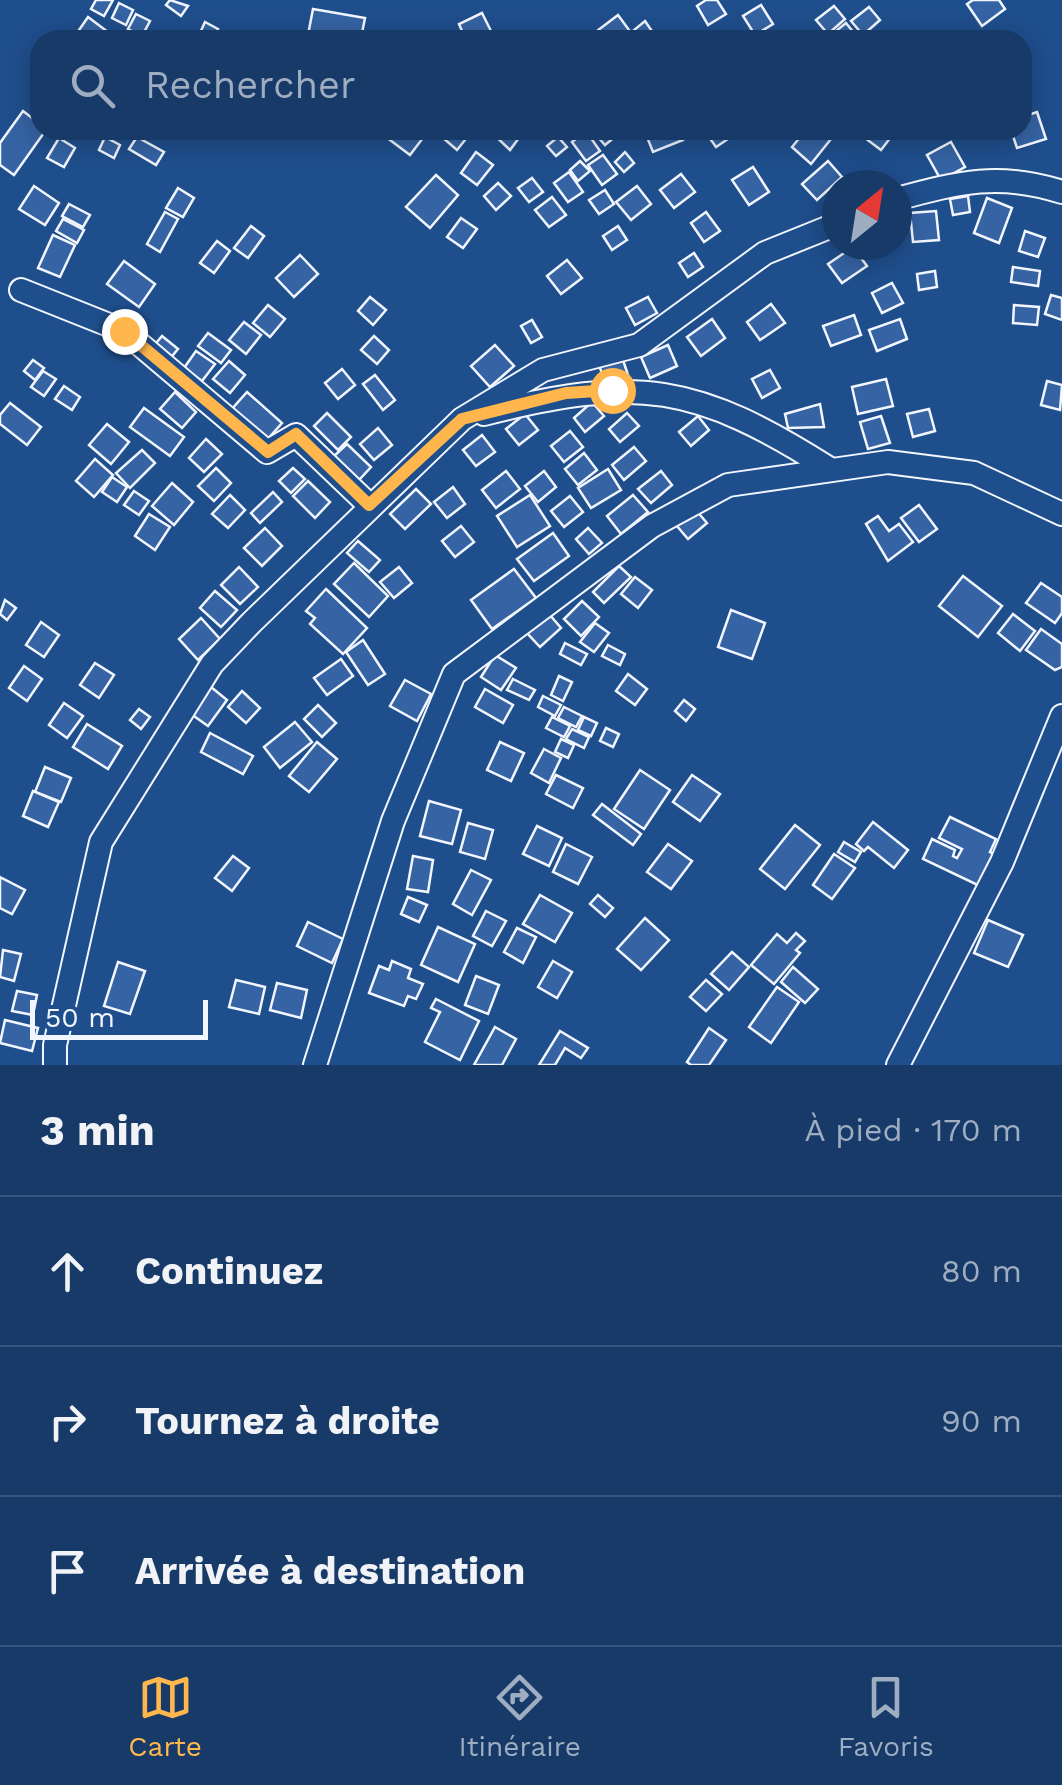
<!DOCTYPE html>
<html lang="fr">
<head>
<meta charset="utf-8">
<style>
	body { margin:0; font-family:"Work Sans",sans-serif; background:#244571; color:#f1f3f6 }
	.compass { position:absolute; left:822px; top:170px; width:90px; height:90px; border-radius:50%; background:#173a69; box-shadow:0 5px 25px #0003; rotate:30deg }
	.scale { position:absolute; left:30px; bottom:25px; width:178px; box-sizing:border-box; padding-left:10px; border:5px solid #f2f6ff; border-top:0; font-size:28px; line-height:35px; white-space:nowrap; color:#f2f6ff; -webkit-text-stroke:8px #1f4e8c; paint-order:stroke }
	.stop { position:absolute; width:30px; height:30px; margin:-22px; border:8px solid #ffb74d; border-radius:50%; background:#fff }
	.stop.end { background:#ffb74d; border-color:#fff; box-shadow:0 2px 10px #0008 }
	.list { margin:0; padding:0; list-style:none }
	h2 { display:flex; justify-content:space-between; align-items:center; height:130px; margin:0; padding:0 40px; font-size:42px }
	h2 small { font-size:32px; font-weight:400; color:#9eadc0 }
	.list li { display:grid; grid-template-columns:65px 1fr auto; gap:30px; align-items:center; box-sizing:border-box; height:150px; padding:0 40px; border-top:2px solid #36547d }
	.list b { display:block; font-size:38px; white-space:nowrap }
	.list em { font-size:32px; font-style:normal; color:#9eadc0 }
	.icon { flex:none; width:55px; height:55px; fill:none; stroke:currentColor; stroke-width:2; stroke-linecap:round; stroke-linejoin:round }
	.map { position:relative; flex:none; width:1062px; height:1065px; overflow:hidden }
	.search { position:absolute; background:#173a69; box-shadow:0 5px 25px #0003; left:30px; right:30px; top:30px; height:110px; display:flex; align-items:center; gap:25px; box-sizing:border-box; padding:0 35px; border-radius:30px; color:#9eadc0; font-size:38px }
	.sheet { height:580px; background:#173a69 }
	nav { display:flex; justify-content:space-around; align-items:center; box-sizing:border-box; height:140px; border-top:2px solid #36547d; background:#173a69; font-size:28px; color:#9eadc0 }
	nav a { display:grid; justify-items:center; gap:5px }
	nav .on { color:#ffb74d }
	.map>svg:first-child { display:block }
	.building { fill:#3563a3; stroke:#f2f6ff; stroke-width:2.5 }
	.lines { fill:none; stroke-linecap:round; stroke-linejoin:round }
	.minor-casing { stroke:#f2f6ff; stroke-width:26 }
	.minor { stroke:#1f4e8c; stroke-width:22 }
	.route { stroke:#ffb74d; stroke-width:12 }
</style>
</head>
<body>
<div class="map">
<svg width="1062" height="1065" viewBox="0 0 1062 1065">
	<rect width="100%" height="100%" fill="#1f4e8c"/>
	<!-- building -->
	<g class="building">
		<path d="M96 0H113L104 16 91 9Z"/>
		<path d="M170 0 188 6 181 16 166 5Z"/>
		<path d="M706 0H717L726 14 708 25 697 6Z"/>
		<path d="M973 0H999L1005 9 982 26 967 4Z"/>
		<path d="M119 3 133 10 126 25 112 18Z"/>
		<path d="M761 5 773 24 755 35 743 16Z"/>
		<path d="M834 6 845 19 828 34 816 20Z"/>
		<path d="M869 7 880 20 863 35 851 21Z"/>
		<path d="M313 9 365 18 361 38 344 35 343 40H307Z"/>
		<path d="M482 13 491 31 466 40 459 24Z"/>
		<path d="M136 14 150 21 142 36 128 29Z"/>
		<path d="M618 15 629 30 616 40H604L597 31Z"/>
		<path d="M88 17 112 35 109 40H87L77 33Z"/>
		<path d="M645 21 658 40H622Z"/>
		<path d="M205 22 218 29 212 40 199 35Z"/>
		<path d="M846 23 858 38 827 40 826 39Z"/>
		<path d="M23 111 40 124V130H46L14 175 0 165V143Z"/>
		<path d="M1037 112 1046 139 1017 148 1011 130H1022V117Z"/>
		<path d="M397 130H429L410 155 390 140Z"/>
		<path d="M448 130H463L469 135 457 150 442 137Z"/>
		<path d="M489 130H523L524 131 510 150Z"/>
		<path d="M602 130 616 136 605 145 596 135Z"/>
		<path d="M663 130H679L683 140 653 152 647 137Z"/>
		<path d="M704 130H726L731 137 716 147Z"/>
		<path d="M806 130H820L831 139 811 164 792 147Z"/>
		<path d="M871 130H890L894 133 881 150 865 138Z"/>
		<path d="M586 131 600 151 586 161 572 142Z"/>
		<path d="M105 137 120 145 114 158 99 150Z"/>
		<path d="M137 137 164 152 156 165 129 149Z"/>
		<path d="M558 137 567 147 556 156 547 146Z"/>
		<path d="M59 138 75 148 64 167 47 158Z"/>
		<path d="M951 142 965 167 941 180 927 155Z"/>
		<path d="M476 152 493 165 477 185 461 173Z"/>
		<path d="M625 152 634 163 624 172 615 162Z"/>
		<path d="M603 155 617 174 602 185 588 165Z"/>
		<path d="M580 161 590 171 578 181 570 170Z"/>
		<path d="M828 161 842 177 817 200 802 184Z"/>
		<path d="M753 167 769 192 749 205 732 180Z"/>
		<path d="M569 172 583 192 568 202 554 183Z"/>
		<path d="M681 174 695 192 674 208 660 190Z"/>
		<path d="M436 175 458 195 430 228 406 207Z"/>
		<path d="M532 178 543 192 529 202 518 188Z"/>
		<path d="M498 183 511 196 496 210 484 196Z"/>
		<path d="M34 186 59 203 45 225 19 209Z"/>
		<path d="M637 186 651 204 631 220 616 202Z"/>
		<path d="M178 188 194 198 183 217 166 208Z"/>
		<path d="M605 190 614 204 599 214 589 200Z"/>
		<path d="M968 196 970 212 953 215 950 199Z"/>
		<path d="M552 197 566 215 549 227 535 210Z"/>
		<path d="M987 198 1012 208 999 243 974 233Z"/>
		<path d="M69 204 90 215 83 227 62 216Z"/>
		<path d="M936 211 939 240 913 242 910 213Z"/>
		<path d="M165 212 178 219 160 252 147 244Z"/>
		<path d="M706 212 720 231 704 242 691 223Z"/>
		<path d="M461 218 477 229 463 248 447 237Z"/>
		<path d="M63 219 84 230 77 243 56 231Z"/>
		<path d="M251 226 264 236 248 258 234 248Z"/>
		<path d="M618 226 627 240 612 250 603 236Z"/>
		<path d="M1025 231 1045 238 1038 257 1019 251Z"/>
		<path d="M53 235 75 245 60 277 38 268Z"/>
		<path d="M217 241 230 251 214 273 200 263Z"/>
		<path d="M853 247 867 266 842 283 828 264Z"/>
		<path d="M694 253 703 267 688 277 679 263Z"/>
		<path d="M300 255 318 274 294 297 276 278Z"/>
		<path d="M567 260 582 278 561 294 547 276Z"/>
		<path d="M124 261 155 284 139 307 107 284Z"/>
		<path d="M1013 267 1040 271 1038 286 1011 282Z"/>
		<path d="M935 271 937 287 919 290 917 274Z"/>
		<path d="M892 283 903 303 882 313 872 293Z"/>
		<path d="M1051 295 1062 298V320L1045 314Z"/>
		<path d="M370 297 386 310 373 325 358 311Z"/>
		<path d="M648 297 657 313 635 325 626 308Z"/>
		<path d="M771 304 785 323 760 340 747 322Z"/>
		<path d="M268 305 285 319 270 337 253 323Z"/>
		<path d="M1014 305 1039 307 1037 325 1013 323Z"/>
		<path d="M854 315 861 335 831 346 823 326Z"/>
		<path d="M712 319 725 338 701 356 687 337Z"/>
		<path d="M900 319 907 339 877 351 869 330Z"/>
		<path d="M532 320 542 337 531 343 521 326Z"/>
		<path d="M244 322 261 335 246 354 229 340Z"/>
		<path d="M208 333 231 350 221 363 198 346Z"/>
		<path d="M162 336 178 349 168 361 152 348Z"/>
		<path d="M374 336 389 350 377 364 361 350Z"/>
		<path d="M495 345 514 366 490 387 471 366Z"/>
		<path d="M668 345 677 366 650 378 641 357Z"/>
		<path d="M196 351 215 364 202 381 184 368Z"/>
		<path d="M622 357 628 375 605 382 599 365Z"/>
		<path d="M33 360 44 368 35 380 24 371Z"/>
		<path d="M229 361 245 375 230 393 213 379Z"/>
		<path d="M342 369 355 385 338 399 325 383Z"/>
		<path d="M770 370 780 388 762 398 752 379Z"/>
		<path d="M43 371 56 379 44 396 31 387Z"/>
		<path d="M375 375 395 400 383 410 363 384Z"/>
		<path d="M886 379 893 406 858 414 852 387Z"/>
		<path d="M1047 381 1062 385 1060 410 1041 405Z"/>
		<path d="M64 386 80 397 72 410 55 399Z"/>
		<path d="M175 392 196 412 182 428 160 409Z"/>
		<path d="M247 392 282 423 266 441 231 410Z"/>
		<path d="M592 402 604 416 585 432 574 418Z"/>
		<path d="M10 403 41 427 27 445 0 424V415Z"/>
		<path d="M820 404 824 427 788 428 785 414Z"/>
		<path d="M144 408 184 437 170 456 130 427Z"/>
		<path d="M929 409 935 431 913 437 907 414Z"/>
		<path d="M327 413 351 437 338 450 314 426Z"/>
		<path d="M627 413 639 426 620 442 609 429Z"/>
		<path d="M525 414 538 430 519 445 506 429Z"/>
		<path d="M698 416 709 430 691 446 679 432Z"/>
		<path d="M881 416 890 443 868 449 860 422Z"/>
		<path d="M107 424 129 442 111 464 89 445Z"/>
		<path d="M378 428 392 445 374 460 360 444Z"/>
		<path d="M570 431 583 447 564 462 551 446Z"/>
		<path d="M482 435 495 452 476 466 463 450Z"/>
		<path d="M206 439 222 454 204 472 189 458Z"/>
		<path d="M347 444 371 467 359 480 334 456Z"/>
		<path d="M634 447 646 461 624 480 612 465Z"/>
		<path d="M142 450 155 463 130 488 116 473Z"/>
		<path d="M584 453 597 470 578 485 565 469Z"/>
		<path d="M95 459 113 475 94 497 76 481Z"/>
		<path d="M216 468 231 483 214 501 198 486Z"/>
		<path d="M293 468 305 479 291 493 279 481Z"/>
		<path d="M608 469 621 490 591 508 578 488Z"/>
		<path d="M506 471 520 489 496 508 482 490Z"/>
		<path d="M544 471 556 487 538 502 525 486Z"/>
		<path d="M661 471 672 485 651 503 638 489Z"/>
		<path d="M112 477 127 487 117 502 102 492Z"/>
		<path d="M308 481 330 502 315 518 293 496Z"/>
		<path d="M172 483 193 502 174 525 152 506Z"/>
		<path d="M453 487 465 504 447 518 434 502Z"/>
		<path d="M416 489 431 504 405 529 390 514Z"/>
		<path d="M134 491 149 501 139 515 124 505Z"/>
		<path d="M273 492 282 502 260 523 251 513Z"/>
		<path d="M230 495 245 510 228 528 212 514Z"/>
		<path d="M530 495 550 526 517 547 497 516Z"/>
		<path d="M633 495 648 512 621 534 607 516Z"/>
		<path d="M570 496 583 512 564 527 551 511Z"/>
		<path d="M919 505 937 529 919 542 901 518Z"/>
		<path d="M695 509 707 523 688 539 676 525Z"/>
		<path d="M149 514 170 527 155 550 135 536Z"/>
		<path d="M878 516 889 531 899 524 913 542 888 561 866 524Z"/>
		<path d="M461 526 474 542 455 557 442 541Z"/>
		<path d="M265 528 282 546 262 566 244 548Z"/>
		<path d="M588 528 602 543 589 554 576 539Z"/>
		<path d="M553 533 569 556 534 581 517 559Z"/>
		<path d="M358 541 380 560 369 572 347 553Z"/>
		<path d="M354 563 388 596 369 617 334 584Z"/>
		<path d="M619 566 631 577 604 603 593 592Z"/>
		<path d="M239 567 258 587 240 604 221 585Z"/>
		<path d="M399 567 412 583 394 598 380 582Z"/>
		<path d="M514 569 536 598 492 629 471 600Z"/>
		<path d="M963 576 1002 606 978 637 939 606Z"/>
		<path d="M635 577 652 590 638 608 621 594Z"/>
		<path d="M1041 583 1062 597V613L1055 623 1026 603Z"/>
		<path d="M326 589 367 628 343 654 310 624 315 618 306 611Z"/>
		<path d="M215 591 237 610 221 627 200 608Z"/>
		<path d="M5 600 16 608 7 620 0 614Z"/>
		<path d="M582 601 599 617 581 636 564 619Z"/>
		<path d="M731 610 765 623 752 659 718 647Z"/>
		<path d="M549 614 561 628 540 647 527 633Z"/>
		<path d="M1013 614 1035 631 1020 651 998 633Z"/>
		<path d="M201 618 220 639 198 660 179 639Z"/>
		<path d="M41 622 59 635 44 657 26 645Z"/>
		<path d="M595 623 609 633 594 652 580 642Z"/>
		<path d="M1041 629 1062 644V667L1055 670 1026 650Z"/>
		<path d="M363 640 385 674 368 685 346 652Z"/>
		<path d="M565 643 587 654 581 665 560 654Z"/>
		<path d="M608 645 625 654 620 665 602 656Z"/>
		<path d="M495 655 516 668 501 690 481 677Z"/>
		<path d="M341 659 353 676 327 695 314 678Z"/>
		<path d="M95 663 114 675 99 698 80 685Z"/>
		<path d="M24 666 42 679 27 701 9 688Z"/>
		<path d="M628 674 647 689 635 705 616 691Z"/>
		<path d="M559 676 572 682 563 701 551 695Z"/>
		<path d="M513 679 535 690 529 700 507 690Z"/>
		<path d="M405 680 431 694 417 721 390 706Z"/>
		<path d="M211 687 227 700 208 726 191 714Z"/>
		<path d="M485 689 513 705 503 723 475 707Z"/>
		<path d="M242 691 260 708 246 723 228 707Z"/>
		<path d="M543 696 561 705 555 716 538 707Z"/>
		<path d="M684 700 695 709 686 721 675 711Z"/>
		<path d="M64 703 83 716 67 738 49 725Z"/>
		<path d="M318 705 336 723 322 737 304 719Z"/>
		<path d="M564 707 582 716 576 727 558 718Z"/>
		<path d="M139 709 150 717 141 729 130 720Z"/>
		<path d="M552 717 570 726 564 737 546 728Z"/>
		<path d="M584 717 597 723 591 736 578 730Z"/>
		<path d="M295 722 312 742 280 768 264 747Z"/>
		<path d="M87 724 122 746 108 769 73 747Z"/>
		<path d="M606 728 619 734 613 747 600 741Z"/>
		<path d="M572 729 589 737 584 748 566 739Z"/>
		<path d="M210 733 253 756 243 774 201 752Z"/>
		<path d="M561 739 574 745 568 758 555 752Z"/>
		<path d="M317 742 337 759 309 792 289 776Z"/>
		<path d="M500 742 524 753 511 781 487 770Z"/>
		<path d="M544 749 561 758 549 783 531 773Z"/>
		<path d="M45 767 71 778 61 802 35 792Z"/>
		<path d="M640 770 670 790 644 829 614 809Z"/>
		<path d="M556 775 583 788 573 808 546 794Z"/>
		<path d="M692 775 720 794 700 821 673 802Z"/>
		<path d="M33 791 59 802 48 827 23 816Z"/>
		<path d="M429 801 461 810 452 844 420 836Z"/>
		<path d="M602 804 641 834 633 845 593 815Z"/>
		<path d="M950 817 996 839 990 852 999 856 984 888 923 859 932 839 955 850 953 856 957 858 962 849 939 838Z"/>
		<path d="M873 822 908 850 894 868 868 847 864 851 856 844Z"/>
		<path d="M468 823 493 830 485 859 460 852Z"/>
		<path d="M795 825 820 845 785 889 760 869Z"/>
		<path d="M537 826 562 838 549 866 523 854Z"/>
		<path d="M844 842 861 852 855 862 838 852Z"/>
		<path d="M566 844 592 857 578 884 553 872Z"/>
		<path d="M668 844 692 861 671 889 647 872Z"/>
		<path d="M834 854 855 868 832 899 813 885Z"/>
		<path d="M233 856 249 868 232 891 215 878Z"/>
		<path d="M413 856 433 860 428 892 407 889Z"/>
		<path d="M471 870 491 880 472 915 453 904Z"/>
		<path d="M0 877 25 890 12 914 0 908Z"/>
		<path d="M540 895 572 913 555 942 523 924Z"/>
		<path d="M598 895 613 908 605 917 590 904Z"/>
		<path d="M408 897 427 905 419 922 401 914Z"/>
		<path d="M486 911 506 921 492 946 473 936Z"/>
		<path d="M645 918 669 940 641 970 617 949Z"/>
		<path d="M988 920 1023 935 1008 967 974 953Z"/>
		<path d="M308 922 343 939 332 963 297 946Z"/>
		<path d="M438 927 475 944 458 982 421 965Z"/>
		<path d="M517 928 536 937 523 963 504 952Z"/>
		<path d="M796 933 805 941 796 950 800 953 774 984 751 965 777 934 787 943Z"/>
		<path d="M3 950 21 954 14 981 0 977Z"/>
		<path d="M732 952 749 967 729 990 711 974Z"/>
		<path d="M392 961 411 969 408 978 423 984 416 999 408 996 404 1006 369 993 379 966 389 970Z"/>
		<path d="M553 961 572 972 557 998 538 987Z"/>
		<path d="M118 962 145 971 130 1014 104 1006Z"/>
		<path d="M793 967 818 989 805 1003 781 982Z"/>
		<path d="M476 976 499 985 488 1014 465 1005Z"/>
		<path d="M236 980 265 987 259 1014 229 1007Z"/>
		<path d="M706 980 722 994 706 1011 690 997Z"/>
		<path d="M277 983 307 990 301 1018 270 1010Z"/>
		<path d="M777 987 799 1002 771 1043 749 1027Z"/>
		<path d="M17 991 37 995 33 1015 12 1011Z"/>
		<path d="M436 999 479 1021 460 1060 425 1042 440 1012 431 1008Z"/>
		<path d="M5 1020 38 1028 32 1051 0 1043Z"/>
		<path d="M495 1027 516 1039 502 1065H474Z"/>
		<path d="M709 1028 726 1040 709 1065H691L687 1062Z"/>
		<path d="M560 1031 588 1048 581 1058 565 1048 555 1065H539Z"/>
	</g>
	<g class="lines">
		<!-- minor casing -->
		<g class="minor-casing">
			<g id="minor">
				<path d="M897 199C959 182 1000 172 1062 192"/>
				<path d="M21 290 124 331 267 452 296 435 369 505"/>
				<path d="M484 414C638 375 696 384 830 469"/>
				<path d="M55 1065V1045L101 842 212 664 251 623 462 419 543 370 639 345 765 253 837 224"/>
				<path d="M315 1065 393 821 454 674 652 526 728 485 888 462 974 473 1062 514"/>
				<path d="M898 1065 1002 862 1062 716"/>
			</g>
		</g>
		<!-- minor -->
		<use href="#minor" class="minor"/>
	</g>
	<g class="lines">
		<!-- route -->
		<path class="route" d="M124 331 268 452 296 434 369 505 462 419 566 393 612 390"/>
	</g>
</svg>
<svg class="compass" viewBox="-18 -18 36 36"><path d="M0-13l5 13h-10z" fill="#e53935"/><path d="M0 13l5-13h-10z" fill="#9eadc0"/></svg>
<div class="scale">50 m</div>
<div class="stop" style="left:612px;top:390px"></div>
<div class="stop end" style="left:124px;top:331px"></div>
<div class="search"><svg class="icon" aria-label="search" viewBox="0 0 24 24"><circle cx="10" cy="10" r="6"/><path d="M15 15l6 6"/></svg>Rechercher</div>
</div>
<section class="sheet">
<h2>3 min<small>À pied · 170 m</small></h2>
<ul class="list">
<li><svg class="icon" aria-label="ahead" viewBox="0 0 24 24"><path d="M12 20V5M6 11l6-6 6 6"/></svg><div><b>Continuez</b></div><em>80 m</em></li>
<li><svg class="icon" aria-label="right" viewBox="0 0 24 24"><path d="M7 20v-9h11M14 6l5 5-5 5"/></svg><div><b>Tournez à droite</b></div><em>90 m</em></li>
<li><svg class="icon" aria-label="arrive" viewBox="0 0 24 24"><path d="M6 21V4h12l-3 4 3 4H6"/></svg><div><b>Arrivée à destination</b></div></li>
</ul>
</section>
<nav>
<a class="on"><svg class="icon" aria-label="map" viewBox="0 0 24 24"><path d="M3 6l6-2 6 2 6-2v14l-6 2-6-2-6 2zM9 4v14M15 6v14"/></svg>Carte</a>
<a><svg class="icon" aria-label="directions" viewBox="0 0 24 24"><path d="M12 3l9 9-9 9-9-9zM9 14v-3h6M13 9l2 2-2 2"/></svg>Itinéraire</a>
<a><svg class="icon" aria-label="saved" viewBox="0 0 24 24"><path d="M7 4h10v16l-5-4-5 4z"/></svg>Favoris</a>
</nav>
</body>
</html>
